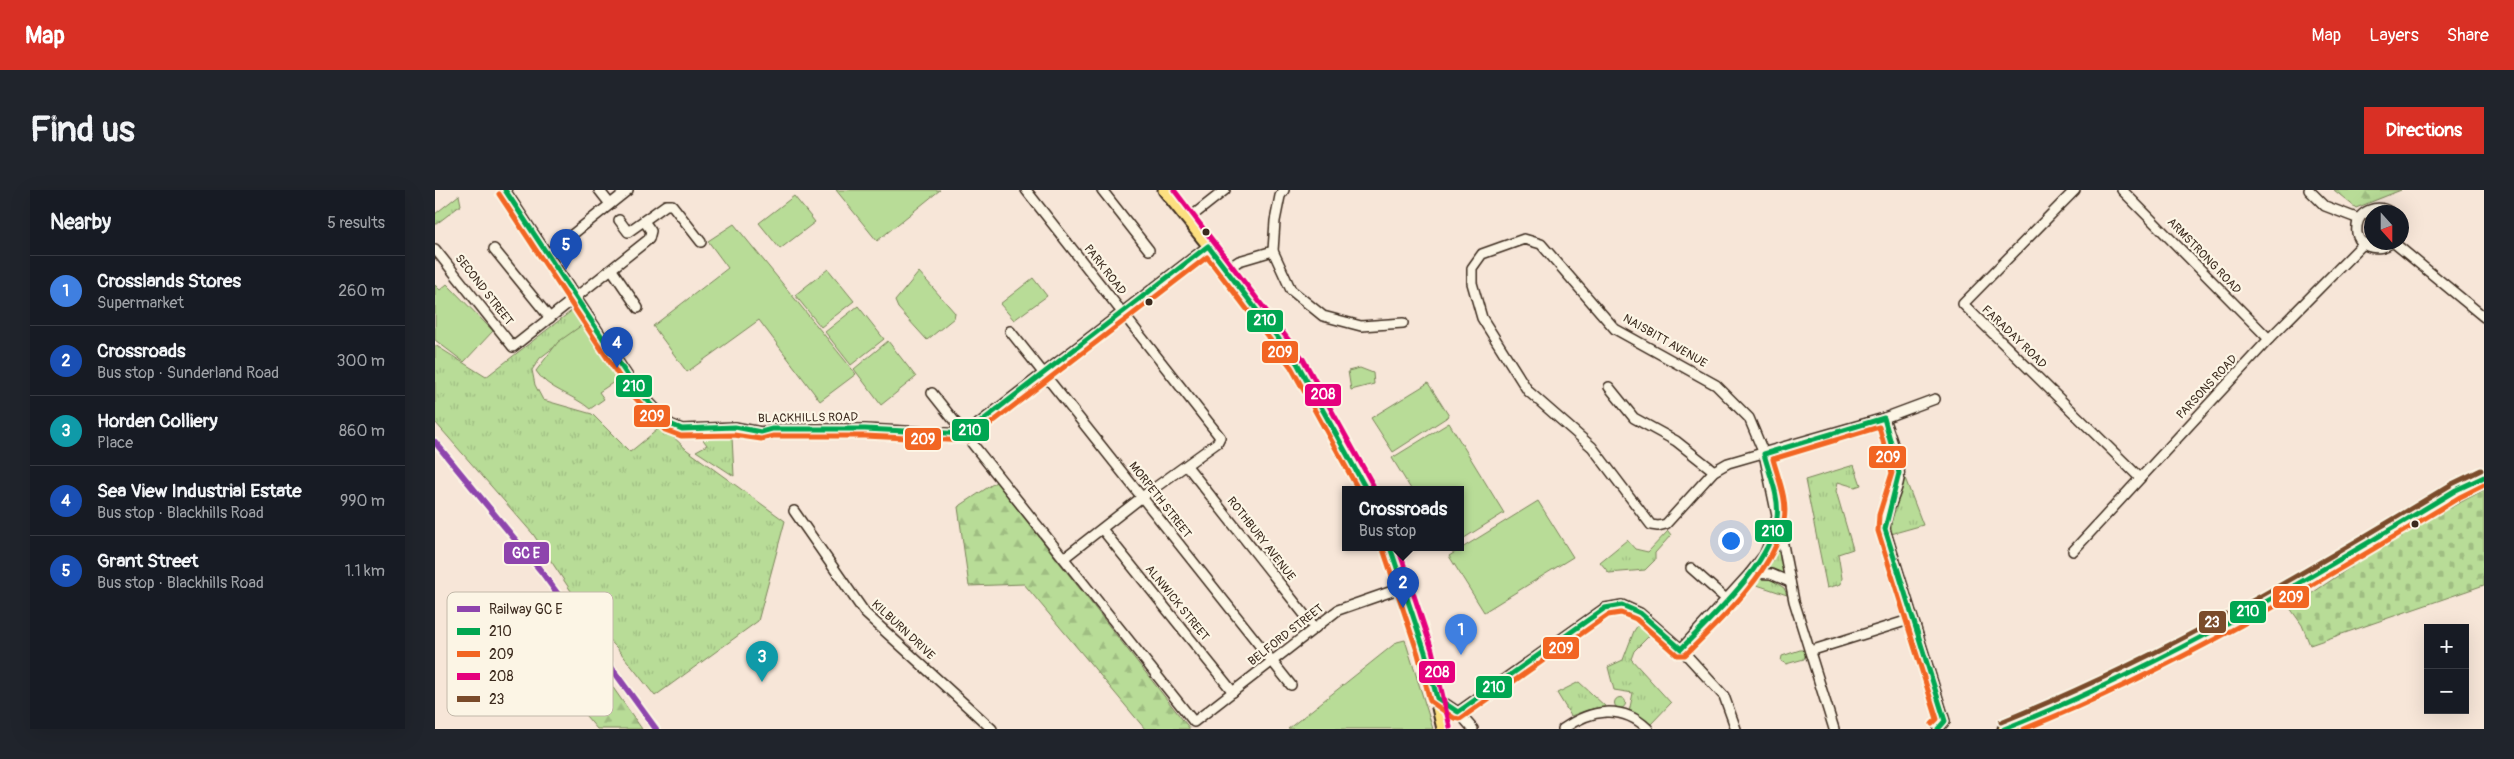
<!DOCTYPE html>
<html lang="en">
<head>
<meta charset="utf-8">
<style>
	body { margin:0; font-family:Pangolin,sans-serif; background:#20242c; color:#f1f3f6 }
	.controls { position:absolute; right:15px; bottom:15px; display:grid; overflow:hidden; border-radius:0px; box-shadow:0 5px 20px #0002 }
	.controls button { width:45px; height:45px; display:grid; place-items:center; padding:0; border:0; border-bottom:1px solid #363941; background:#171b24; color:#f1f3f6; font:25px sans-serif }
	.compass { position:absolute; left:1929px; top:15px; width:45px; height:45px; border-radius:50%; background:#171b24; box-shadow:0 5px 20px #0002; rotate:159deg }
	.you { position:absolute; left:1295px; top:350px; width:18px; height:18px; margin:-12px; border:4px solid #fff; border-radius:50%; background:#1a73e8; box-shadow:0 0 0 8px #1a73e833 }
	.badge { display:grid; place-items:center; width:32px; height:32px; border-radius:50%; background:#d93025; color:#fff; font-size:16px; font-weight:700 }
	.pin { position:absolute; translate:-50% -41px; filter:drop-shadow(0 1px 2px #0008) }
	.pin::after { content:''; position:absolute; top:26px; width:18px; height:15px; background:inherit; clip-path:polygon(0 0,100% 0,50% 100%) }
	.popup { position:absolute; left:907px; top:296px; width:122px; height:65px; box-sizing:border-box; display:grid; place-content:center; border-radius:0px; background:#171b24; filter:drop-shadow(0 1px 4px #0005); font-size:16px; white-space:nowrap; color:#9ea1a6 }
	.popup b { font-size:19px; color:#f1f3f6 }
	.popup::after { content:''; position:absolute; left:50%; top:100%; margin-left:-10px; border:10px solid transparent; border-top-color:#171b24 }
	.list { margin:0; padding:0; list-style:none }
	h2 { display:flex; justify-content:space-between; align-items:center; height:65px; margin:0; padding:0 20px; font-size:21px }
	h2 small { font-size:16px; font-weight:400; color:#9ea1a6 }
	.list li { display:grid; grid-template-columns:32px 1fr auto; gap:15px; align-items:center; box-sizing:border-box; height:70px; padding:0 20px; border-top:1px solid #363941 }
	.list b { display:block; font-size:19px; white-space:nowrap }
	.list p { margin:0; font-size:16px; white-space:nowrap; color:#9ea1a6 }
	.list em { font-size:16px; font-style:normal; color:#9ea1a6 }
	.map { position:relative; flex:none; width:2049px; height:539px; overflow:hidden; border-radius:0px }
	header { display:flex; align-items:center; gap:30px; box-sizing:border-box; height:70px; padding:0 25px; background:#d93025; color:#fff }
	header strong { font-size:24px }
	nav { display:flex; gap:28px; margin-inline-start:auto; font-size:18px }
	.intro { display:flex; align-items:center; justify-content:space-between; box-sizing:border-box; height:120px; padding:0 30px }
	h1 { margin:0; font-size:35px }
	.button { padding:12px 22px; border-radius:0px; background:#d93025; color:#fff; font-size:18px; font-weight:700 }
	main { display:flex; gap:30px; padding:0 30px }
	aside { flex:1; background:#171b24; border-radius:0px; box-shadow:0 5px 20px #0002 }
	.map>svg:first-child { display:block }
	.grass { fill:url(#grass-tufts); stroke:#7a835a }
	.forest { fill:url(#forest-firs); stroke:#7a835a }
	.cemetery { fill:url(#cemetery-stones); stroke:#7a835a }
	.green { fill:#b8dc97; stroke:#7a835a }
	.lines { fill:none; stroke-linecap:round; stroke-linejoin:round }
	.stream { stroke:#7295a0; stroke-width:2.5 }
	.minor-casing { stroke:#3b2a1e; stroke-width:12 }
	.major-casing { stroke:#3b2a1e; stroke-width:15 }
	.minor { stroke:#fcf5e5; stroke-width:9 }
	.major { stroke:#fde080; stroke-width:11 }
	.bus-1-casing { stroke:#fcf5e5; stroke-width:9 }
	.bus-2-casing { stroke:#fcf5e5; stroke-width:9 }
	.bus-3-casing { stroke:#fcf5e5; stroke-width:9 }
	.bus-4-casing { stroke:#fcf5e5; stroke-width:9 }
	.bus-1 { stroke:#00a651; stroke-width:5 }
	.bus-2 { stroke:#f26522; stroke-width:5 }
	.bus-3 { stroke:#e5007d; stroke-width:5 }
	.bus-4 { stroke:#7a4b2a; stroke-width:5 }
	.rail-1-casing { stroke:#fcf5e5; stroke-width:10 }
	.rail-1 { stroke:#8e44ad; stroke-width:6 }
	.bus-dot { fill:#3b2a1e; stroke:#fcf5e5; stroke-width:2 }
	.labels { text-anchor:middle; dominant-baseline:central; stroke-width:4.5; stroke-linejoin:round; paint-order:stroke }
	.street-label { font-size:12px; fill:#3b2a1e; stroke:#fcf5e5 }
	.key { fill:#fcf5e5; stroke:#c2b8a9; stroke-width:1 }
	.key-label { font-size:14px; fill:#3b2a1e }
	.line-badge { stroke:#fcf5e5; stroke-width:2 }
	.badge-label { font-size:14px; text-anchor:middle; font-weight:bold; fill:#fff }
</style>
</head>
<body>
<header>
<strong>Map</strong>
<nav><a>Map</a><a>Layers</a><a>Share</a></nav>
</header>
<div class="intro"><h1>Find us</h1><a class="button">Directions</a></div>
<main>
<aside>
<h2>Nearby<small>5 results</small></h2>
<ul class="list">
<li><span class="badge" style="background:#3f7fe0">1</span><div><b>Crosslands Stores</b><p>Supermarket</p></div><em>260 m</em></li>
<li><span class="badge" style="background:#1a4fb4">2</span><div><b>Crossroads</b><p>Bus stop · Sunderland Road</p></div><em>300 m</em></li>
<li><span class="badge" style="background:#0f9aa8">3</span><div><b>Horden Colliery</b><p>Place</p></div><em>860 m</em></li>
<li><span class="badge" style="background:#1a4fb4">4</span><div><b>Sea View Industrial Estate</b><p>Bus stop · Blackhills Road</p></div><em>990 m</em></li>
<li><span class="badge" style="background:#1a4fb4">5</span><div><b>Grant Street</b><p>Bus stop · Blackhills Road</p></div><em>1.1 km</em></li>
</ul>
</aside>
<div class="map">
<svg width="2049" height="539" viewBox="0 0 2049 539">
	<defs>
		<pattern id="grass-tufts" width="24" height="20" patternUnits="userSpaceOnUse" patternTransform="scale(1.25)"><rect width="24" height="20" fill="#b8dc97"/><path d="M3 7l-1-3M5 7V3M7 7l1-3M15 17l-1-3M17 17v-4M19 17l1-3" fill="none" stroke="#9fbd82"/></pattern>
		<pattern id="forest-firs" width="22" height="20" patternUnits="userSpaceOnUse" patternTransform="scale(1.25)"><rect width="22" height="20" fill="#b8dc97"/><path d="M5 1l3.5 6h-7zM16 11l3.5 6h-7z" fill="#9fbd82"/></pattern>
		<pattern id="cemetery-stones" width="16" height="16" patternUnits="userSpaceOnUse" patternTransform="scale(1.25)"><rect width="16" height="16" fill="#b8dc97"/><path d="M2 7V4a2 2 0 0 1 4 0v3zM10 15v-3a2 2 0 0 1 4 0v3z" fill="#9fbd82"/></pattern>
	</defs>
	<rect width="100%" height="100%" fill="#f7e6d8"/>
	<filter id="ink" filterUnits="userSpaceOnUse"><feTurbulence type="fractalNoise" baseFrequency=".02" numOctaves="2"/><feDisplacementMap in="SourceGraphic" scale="10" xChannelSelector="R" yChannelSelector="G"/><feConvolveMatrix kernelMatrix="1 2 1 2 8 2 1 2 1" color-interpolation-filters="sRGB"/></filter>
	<g filter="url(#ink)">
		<!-- grass -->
		<g class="grass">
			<path d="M24 5 26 15 0 35V24Z"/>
			<path d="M139 119 149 134 105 168 97 180 100 195 108 210 157 224 195 262 227 236 252 260 350 331 323 431 220 506 182 458 156 431 98 344 0 232V155L51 187Z"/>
			<path d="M266 247H297L299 286 261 261 272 255Z"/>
			<path d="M1419 275 1426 295 1420 297 1403 292 1401 301 1418 359 1403 364 1407 388 1406 394 1392 398 1370 290Z"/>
			<path d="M1470 288 1488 335 1456 344V333Z"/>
			<path d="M1233 341 1236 345 1220 363V370L1210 380 1174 383 1165 372 1192 350 1200 359 1213 362Z"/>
			<path d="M1341 344 1349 384 1324 380 1336 363Z"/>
			<path d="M1334 388 1349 398 1352 405 1316 393 1322 389Z"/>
			<path d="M1205 432 1218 442 1199 461 1196 469 1236 513 1216 534 1194 522 1198 503 1179 500 1173 477 1188 470 1199 441Z"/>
			<path d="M1365 460H1369L1371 463 1369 469 1351 474 1346 471 1347 466Z"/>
			<path d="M1144 492 1171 517 1152 520 1136 526 1122 503Z"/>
			<circle cx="1185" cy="513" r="5.5"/>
		</g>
		<!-- forest -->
		<g class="forest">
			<path d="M1899 0H1966L1921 18Z"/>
			<path d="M561 292 755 539H710L589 394 534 396 523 317Z"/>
			<path d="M144 449 207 539H162L146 520Z"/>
		</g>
		<!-- cemetery -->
		<path class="cemetery" d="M2049 300V395L1875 455 1867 435 1855 418 1962 346Z"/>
		<!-- green -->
		<g class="green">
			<path d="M401 0H505L442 51Z"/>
			<path d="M359 6 380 32 345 59 324 33Z"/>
			<path d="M299 34 421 184 385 211 324 130 252 182 218 136 293 78 273 51Z"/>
			<path d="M393 79 419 111 386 137 360 105Z"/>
			<path d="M484 82 520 123 519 128 492 150 463 118 460 111Z"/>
			<path d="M598 88 612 106 579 130 565 114Z"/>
			<path d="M12 94 58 141 29 172 0 150V95L5 100Z"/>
			<path d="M423 116 449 149 416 175 390 142Z"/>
			<path d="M150 133 185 188 164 202 169 209 155 219C138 204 113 200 101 181L123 152Z"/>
			<path d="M453 151 481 187 446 215 419 179Z"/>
			<path d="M925 178 938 183 939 194 916 200 913 181Z"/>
			<path d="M993 193 1014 226 958 262 936 228Z"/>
			<path d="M1014 233 1069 323 1026 350V299H976L957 268Z"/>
			<path d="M1103 311 1138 367 1049 422 1014 366Z"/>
			<path d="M970 450 998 539H853L962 452Z"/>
		</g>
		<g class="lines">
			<!-- stream -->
			<g class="stream">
				<path d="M140 416 142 415"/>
				<path d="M114 433 128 424"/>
			</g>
			<!-- minor casing -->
			<g class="minor-casing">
				<g id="minor">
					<path d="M70 0 200 197 235 234 247 239 300 237 326 242 337 239H430L530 244 773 56"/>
					<path d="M164 0 175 14"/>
					<path d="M591 0 785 247 782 253 707 307 629 368"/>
					<path d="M667 0 714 60"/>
					<path d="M849 0 845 6 840 31 838 61 856 100 888 126 926 136 968 133"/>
					<path d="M1640 0 1528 114 1705 288"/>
					<path d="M1687 0 1834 149"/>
					<path d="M1874 0 1890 16 1924 29"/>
					<path d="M1955 22C1943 14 1924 20 1922 36 1919 57 1943 64 1957 52"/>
					<path d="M184 30 193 42 231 15H237L266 52"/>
					<path d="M752 30 790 0"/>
					<path d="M1958 52 2049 127"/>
					<path d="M0 59 78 157 214 49 216 41 209 31"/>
					<path d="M59 59 115 128"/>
					<path d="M113 64 193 0"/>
					<path d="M792 79 804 71 838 61"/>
					<path d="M177 80 203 118"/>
					<path d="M575 141 856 495"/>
					<path d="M1174 197 1199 228 1241 251 1279 281"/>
					<path d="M497 203 759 532 903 420 969 397"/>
					<path d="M1449 228C1454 244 1467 274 1464 289 1461 307 1450 321 1450 339L1510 531 1503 539"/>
					<path d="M752 276 880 438"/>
					<path d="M359 321 430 423 557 539"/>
					<path d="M1343 329 1359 411 1399 539"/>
					<path d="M667 339 798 502"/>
					<path d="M1638 361 1834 149 1929 53"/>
					<path d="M1256 378 1291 409"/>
					<path d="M1315 383 1336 384 1355 392"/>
					<path d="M1246 459 1315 383 1329 365 1337 346 1342 326 1329 264 1314 228 1281 195 1180 139 1106 54 1089 49 1047 64 1037 78V93L1047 128 1093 201 1157 257 1216 335 1223 336 1231 334 1279 281 1293 273 1449 228 1500 209"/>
					<path d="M1375 461 1477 429"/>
					<path d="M1002 508 1023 522 1038 539"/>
					<path d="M1023 522 1170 418 1187 415 1205 423 1246 459 1289 506 1301 539"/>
					<path d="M1128 539C1156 519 1187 514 1213 539"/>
				</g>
			</g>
			<!-- major casing -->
			<g class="major-casing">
				<g id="major">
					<path d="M729 0 792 79 862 173 931 299"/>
					<path d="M955 357 990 462 1008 539"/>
					<path d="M1569 539C1731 479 1874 389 2021 300L2049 287"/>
				</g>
			</g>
			<!-- minor -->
			<use href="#minor" class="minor"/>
			<!-- major -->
			<use href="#major" class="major"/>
			<!-- bus-1 casing -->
			<g class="bus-1-casing">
				<g id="bus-1">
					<path d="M70 0 200 197 235 234 247 239 300 237 326 242 337 239H430L530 244 773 56 862 173 931 299"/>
					<path d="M955 357 990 462 1002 508 1023 522 1170 418 1187 415 1205 423 1246 459C1278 425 1335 376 1342 328 1345 307 1334 283 1329 264L1449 228 1464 283 1450 339 1510 531 1503 539"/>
					<path d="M1569 539C1730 475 1874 389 2021 300L2049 287"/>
				</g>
			</g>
			<!-- bus-2 casing -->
			<g class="bus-2-casing">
				<g id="bus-2">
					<path d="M64 4 194 201 230 240 246 246 299 245 326 249 338 246H430L533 251 772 67 856 177 923 299"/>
					<path d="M948 359 983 464 995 511 1019 528 1025 529 1173 425 1186 423 1201 429 1242 465H1250C1285 431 1341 379 1349 330 1353 310 1343 288 1338 269L1444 237 1457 283 1444 325 1443 341 1502 529 1497 534"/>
					<path d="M1589 539C1743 478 1884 392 2025 307L2049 295"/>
				</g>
			</g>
			<!-- bus-3 casing -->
			<g class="bus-3-casing">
				<g id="bus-3">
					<path d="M739 0 868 169 938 295"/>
					<path d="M963 357 997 460 1015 537"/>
				</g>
			</g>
			<!-- bus-4 casing -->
			<g class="bus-4-casing">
				<path id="bus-4" d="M1566 532C1726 468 1870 383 2017 294L2046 280"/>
			</g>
			<!-- bus-1 -->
			<use href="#bus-1" class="bus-1"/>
			<!-- bus-2 -->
			<use href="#bus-2" class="bus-2"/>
			<!-- bus-3 -->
			<use href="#bus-3" class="bus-3"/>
			<!-- bus-4 -->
			<use href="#bus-4" class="bus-4"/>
			<!-- rail-1 casing -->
			<g class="rail-1-casing">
				<path id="rail-1" d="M0 252 106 381 221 539"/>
			</g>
			<!-- rail-1 -->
			<use href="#rail-1" class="rail-1"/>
		</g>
	</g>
	<!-- markers -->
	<g class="bus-dot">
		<circle cx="771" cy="42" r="4.5"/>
		<circle cx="714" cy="112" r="4.5"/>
		<circle cx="1980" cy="334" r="4.5"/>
	</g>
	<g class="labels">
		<!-- street labels -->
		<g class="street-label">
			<text transform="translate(1769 66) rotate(46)">ARMSTRONG ROAD</text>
			<text transform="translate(670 80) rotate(52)">PARK ROAD</text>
			<text transform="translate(49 100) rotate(52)">SECOND STREET</text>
			<text transform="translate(1579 147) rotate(44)">FARADAY ROAD</text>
			<text transform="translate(1230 151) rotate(30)">NAISBITT AVENUE</text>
			<text transform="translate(1772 197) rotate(-47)">PARSONS ROAD</text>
			<text transform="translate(373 228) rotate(-1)">BLACKHILLS ROAD</text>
			<text transform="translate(725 310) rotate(52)">MORPETH STREET</text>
			<text transform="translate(826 349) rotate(52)">ROTHBURY AVENUE</text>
			<text transform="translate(742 413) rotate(51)">ALNWICK STREET</text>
			<text transform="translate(468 440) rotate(43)">KILBURN DRIVE</text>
			<text transform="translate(851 445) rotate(-38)">BELFORD STREET</text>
		</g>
	</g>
	<!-- legend -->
	<rect x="12" y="402" width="166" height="124" rx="8" class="key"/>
	<rect x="22" y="416" width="23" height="6" fill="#8e44ad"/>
	<rect x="22" y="438" width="23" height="7" fill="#00a651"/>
	<rect x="22" y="461" width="23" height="6" fill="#f26522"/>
	<rect x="22" y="483" width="23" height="7" fill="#e5007d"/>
	<rect x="22" y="506" width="23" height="6" fill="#7a4b2a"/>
	<g class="key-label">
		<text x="54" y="424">Railway GC E</text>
		<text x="54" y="446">210</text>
		<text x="54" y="469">209</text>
		<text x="54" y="491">208</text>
		<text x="54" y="514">23</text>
	</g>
	<g class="line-badge">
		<rect x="811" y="119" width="38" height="24" rx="5" fill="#00a651"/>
		<rect x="826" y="150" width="38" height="24" rx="5" fill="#f26522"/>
		<rect x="180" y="184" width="38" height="24" rx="5" fill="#00a651"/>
		<rect x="869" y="193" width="38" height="24" rx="5" fill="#e5007d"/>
		<rect x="198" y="214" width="38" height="24" rx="5" fill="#f26522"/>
		<rect x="516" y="228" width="39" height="24" rx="5" fill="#00a651"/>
		<rect x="469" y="237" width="38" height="24" rx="5" fill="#f26522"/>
		<rect x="1433" y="255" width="39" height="24" rx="5" fill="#f26522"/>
		<rect x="1319" y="329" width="39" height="24" rx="5" fill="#00a651"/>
		<rect x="68" y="351" width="47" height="24" rx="5" fill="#8e44ad"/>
		<rect x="1837" y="395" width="38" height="24" rx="5" fill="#f26522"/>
		<rect x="1794" y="410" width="38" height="24" rx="5" fill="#00a651"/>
		<rect x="1763" y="420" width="29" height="24" rx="5" fill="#7a4b2a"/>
		<rect x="1107" y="446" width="38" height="24" rx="5" fill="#f26522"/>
		<rect x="983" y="470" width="38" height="24" rx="5" fill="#e5007d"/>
		<rect x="1040" y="485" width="38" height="24" rx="5" fill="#00a651"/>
	</g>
	<g class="badge-label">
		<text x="830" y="135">210</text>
		<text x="845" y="167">209</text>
		<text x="199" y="201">210</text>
		<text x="888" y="209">208</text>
		<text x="217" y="231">209</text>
		<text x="535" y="245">210</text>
		<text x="488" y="254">209</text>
		<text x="1453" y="272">209</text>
		<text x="1338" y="346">210</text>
		<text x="91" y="368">GC E</text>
		<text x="1856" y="412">209</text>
		<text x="1813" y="426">210</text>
		<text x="1777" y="437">23</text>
		<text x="1126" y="463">209</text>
		<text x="1002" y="487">208</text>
		<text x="1059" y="502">210</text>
	</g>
</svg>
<div class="controls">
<button>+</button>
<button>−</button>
</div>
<svg class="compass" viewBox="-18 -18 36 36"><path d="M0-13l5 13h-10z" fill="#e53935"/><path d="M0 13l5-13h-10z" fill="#9ea1a6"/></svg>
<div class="you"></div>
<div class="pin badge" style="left:1026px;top:465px;background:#3f7fe0">1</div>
<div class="pin badge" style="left:968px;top:418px;background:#1a4fb4">2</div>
<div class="popup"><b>Crossroads</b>Bus stop</div>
<div class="pin badge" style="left:327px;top:492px;background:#0f9aa8">3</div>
<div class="pin badge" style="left:182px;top:178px;background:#1a4fb4">4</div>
<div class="pin badge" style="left:131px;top:80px;background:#1a4fb4">5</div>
</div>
</main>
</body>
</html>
